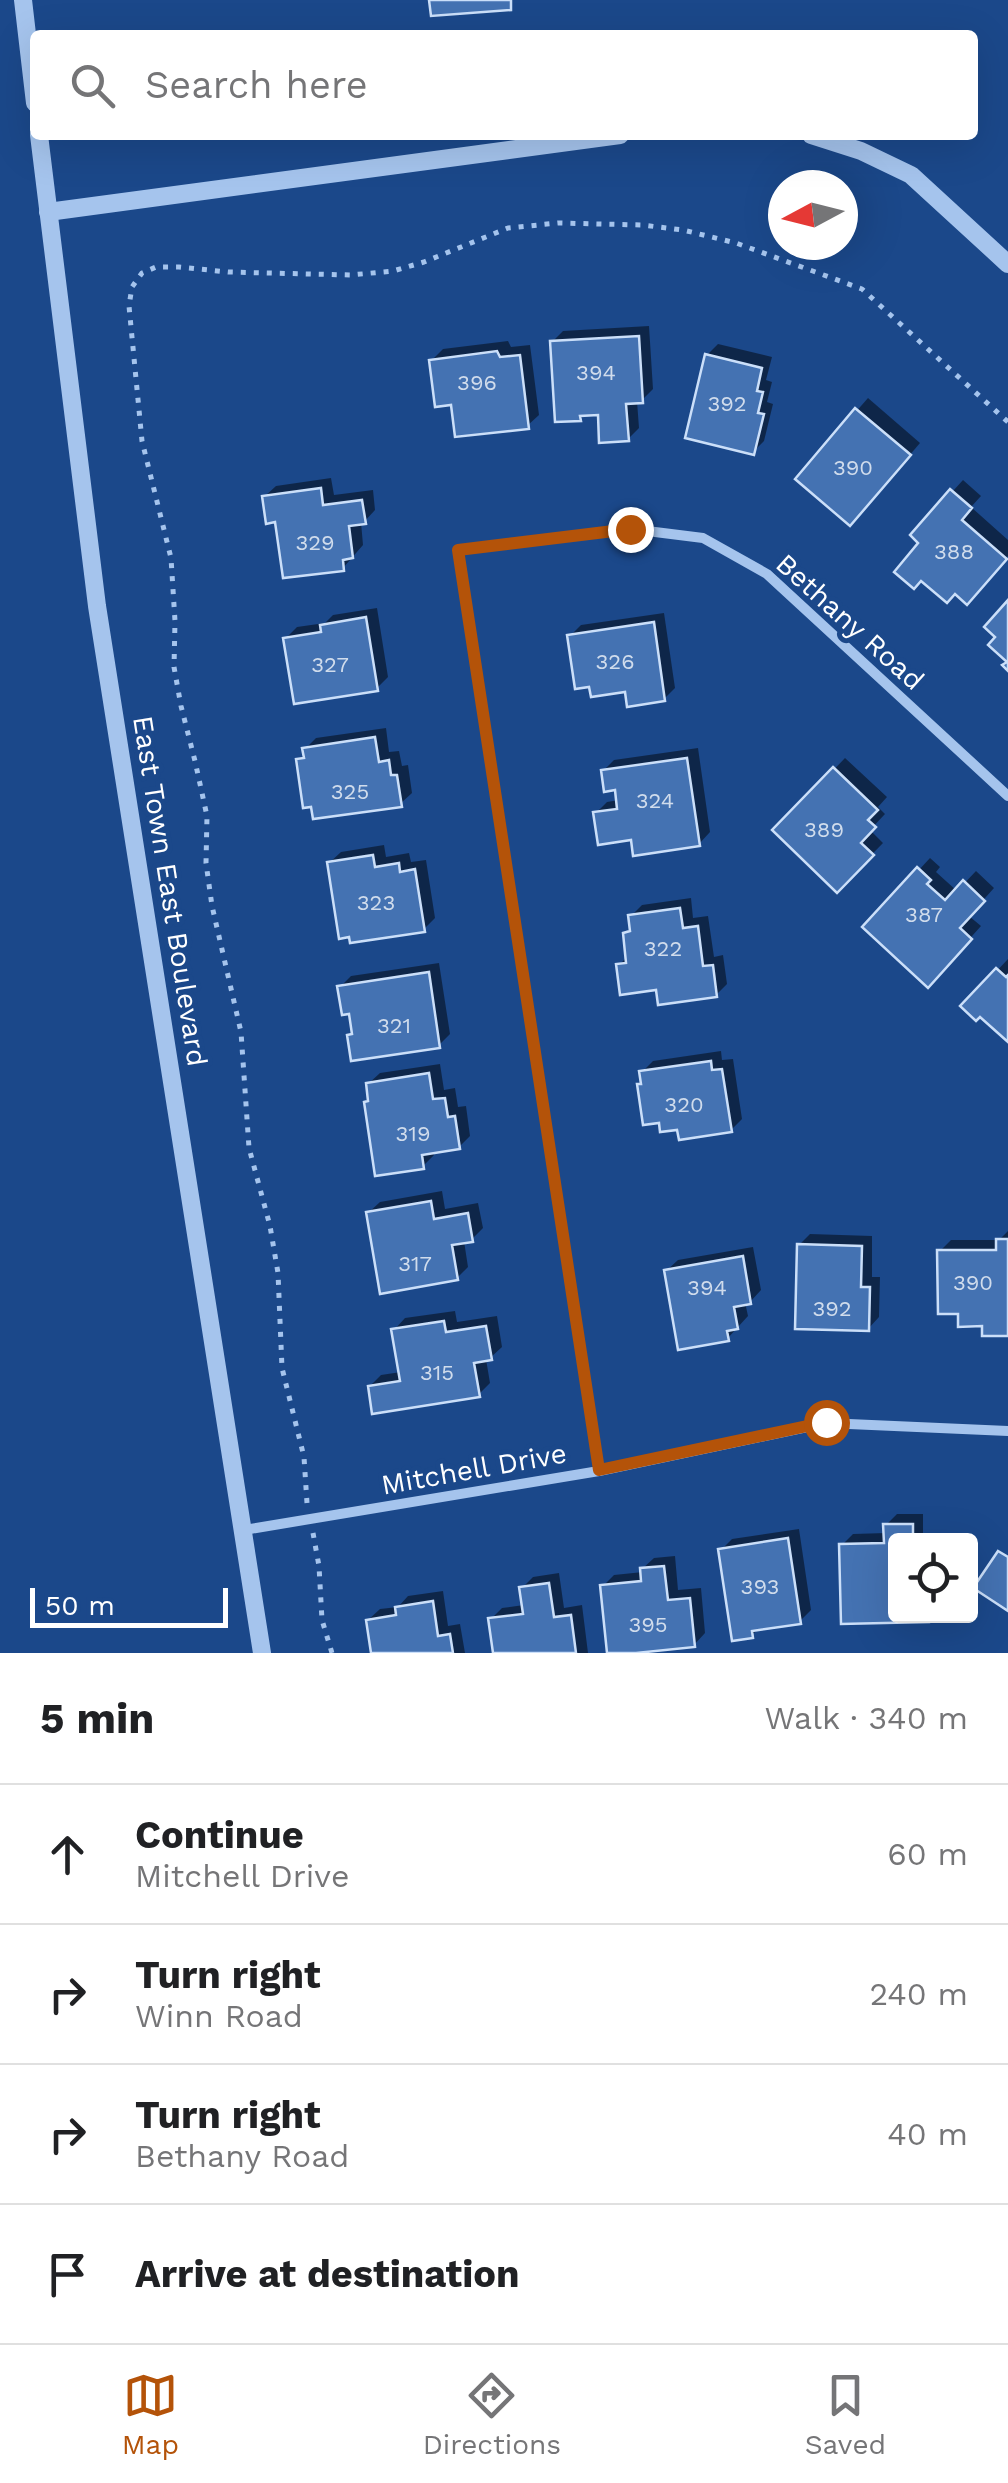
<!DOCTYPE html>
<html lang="en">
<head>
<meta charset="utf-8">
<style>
	body { margin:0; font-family:"Work Sans",sans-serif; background:#f6f6f6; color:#202124 }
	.controls { position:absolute; right:30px; bottom:30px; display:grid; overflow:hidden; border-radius:10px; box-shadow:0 10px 40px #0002 }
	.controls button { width:90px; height:90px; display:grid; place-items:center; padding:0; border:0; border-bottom:2px solid #e0e0e0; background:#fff; color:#202124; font:50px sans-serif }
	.compass { position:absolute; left:768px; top:170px; width:90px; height:90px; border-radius:50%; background:#fff; box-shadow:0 10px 40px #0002; rotate:263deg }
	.scale { position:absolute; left:30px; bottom:25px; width:198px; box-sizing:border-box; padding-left:10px; border:5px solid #fff; border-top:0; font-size:28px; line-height:35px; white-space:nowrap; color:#fff; -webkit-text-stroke:8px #1b488a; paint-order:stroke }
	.stop { position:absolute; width:30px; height:30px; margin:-22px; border:8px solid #b45309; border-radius:50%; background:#fff }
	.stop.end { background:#b45309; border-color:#fff; box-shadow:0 2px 10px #0008 }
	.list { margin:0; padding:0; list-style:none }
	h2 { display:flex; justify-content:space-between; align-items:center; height:130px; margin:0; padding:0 40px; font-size:42px }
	h2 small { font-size:32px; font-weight:400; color:#757577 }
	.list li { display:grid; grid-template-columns:65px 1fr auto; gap:30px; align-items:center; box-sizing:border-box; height:140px; padding:0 40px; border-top:2px solid #e0e0e0 }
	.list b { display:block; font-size:38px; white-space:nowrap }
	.list p { margin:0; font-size:32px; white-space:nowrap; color:#757577 }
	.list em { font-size:32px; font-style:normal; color:#757577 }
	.icon { flex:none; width:55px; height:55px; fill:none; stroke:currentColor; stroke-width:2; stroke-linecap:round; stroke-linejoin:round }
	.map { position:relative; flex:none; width:1008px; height:1653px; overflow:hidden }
	.search { position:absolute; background:#fff; box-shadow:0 10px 40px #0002; left:30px; right:30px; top:30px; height:110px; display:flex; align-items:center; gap:25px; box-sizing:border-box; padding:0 35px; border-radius:10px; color:#757577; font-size:38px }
	.sheet { height:690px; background:#fff }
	nav { display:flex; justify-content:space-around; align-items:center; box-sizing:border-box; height:140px; border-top:2px solid #e0e0e0; background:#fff; font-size:28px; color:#757577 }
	nav a { display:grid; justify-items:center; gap:5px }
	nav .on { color:#b45309 }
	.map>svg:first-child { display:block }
	.shadow { fill:#0007 }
	.building { fill:#4472b2; stroke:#cbdff9; stroke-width:2.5 }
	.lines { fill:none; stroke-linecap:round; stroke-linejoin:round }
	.path { stroke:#a5c4ed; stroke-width:5; stroke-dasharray:5 8; stroke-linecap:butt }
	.minor { stroke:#a5c4ed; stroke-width:10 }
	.tertiary { stroke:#a5c4ed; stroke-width:18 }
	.route { stroke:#b45309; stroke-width:12 }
	.labels { text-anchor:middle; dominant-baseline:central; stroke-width:10; stroke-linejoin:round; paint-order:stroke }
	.number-label { font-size:22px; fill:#d0dcec }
	.street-label { font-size:28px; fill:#fff; stroke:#1b488a }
</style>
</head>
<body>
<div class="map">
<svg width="1008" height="1653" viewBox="0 0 1008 1653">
	<rect width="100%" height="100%" fill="#1b488a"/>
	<!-- shadow -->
	<g class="shadow">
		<path d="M649 326 653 389 642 400 637 401 639 428 628 439 600 412 586 413 580 419 552 342 563 331Z"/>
		<path d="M508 341 511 347 530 345 539 415 527 426 453 402 432 360 443 349Z"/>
		<path d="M718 344 772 357 766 380 772 382 767 402 773 404 764 441 753 452 707 355Z"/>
		<path d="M868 398 920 443 861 512 798 478Z"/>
		<path d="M331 478 334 495 373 490 375 510 364 522H361L363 545 343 568 277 519 264 497 276 486Z"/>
		<path d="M963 480 981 496 971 507 1008 540V556L978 590 913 535Z"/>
		<path d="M377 608 388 677 377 688 285 639 297 627 325 623 333 615Z"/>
		<path d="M664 613 675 688 664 699 627 689 570 636 581 625Z"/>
		<path d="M386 728 389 752 399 751 402 766 408 765 412 793 400 804 299 760 306 753 305 749 316 738Z"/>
		<path d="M698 748 710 832 699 844 633 837 596 813 607 802 619 800 617 788 603 771 614 760Z"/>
		<path d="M845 758 887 797 878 807 885 814 870 830 883 843 837 890 776 830Z"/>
		<path d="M384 845 386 857 409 853 411 862 426 860 435 918 424 929 351 934 329 863 341 852Z"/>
		<path d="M930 858 940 867 936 872 957 891 976 871 994 888 969 916 981 926 939 973 866 927Z"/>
		<path d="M691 898 693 918 708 916 714 957 723 955 727 984 716 995 658 987 619 965 628 956 625 934 632 927 631 916 642 905Z"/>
		<path d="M1008 959V1039L980 1014 964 1006Z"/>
		<path d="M439 963 450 1034 439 1045 354 1032 351 1011 340 987 351 976Z"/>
		<path d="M721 1051 722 1060 733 1059 742 1119 731 1130 679 1127 644 1082 642 1072 653 1061Z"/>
		<path d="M440 1064 444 1090 455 1088 458 1107 466 1106 470 1136 459 1147 433 1151 434 1155 423 1166 371 1099 368 1084 380 1073Z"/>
		<path d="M442 1191 445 1209 478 1203 483 1228 471 1240 464 1241 468 1267 457 1278 368 1213 380 1202Z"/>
		<path d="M1008 1231V1333L960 1311 940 1251 951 1240H999Z"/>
		<path d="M810 1234 872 1236V1277H880L879 1317 868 1329 799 1245Z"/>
		<path d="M753 1247 761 1290 750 1302H745L748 1316 727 1339 666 1271 678 1260Z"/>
		<path d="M455 1311 457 1322 497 1316 502 1347 490 1358 486 1359 490 1383 479 1394 370 1386 381 1375 401 1372 394 1330 405 1318Z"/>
		<path d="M897 1514H923V1540H896V1616H932L928 1620 843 1621 842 1545 853 1534 886 1533V1525Z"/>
		<path d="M799 1529 811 1610 800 1621 760 1627 751 1636 721 1550 732 1539Z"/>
		<path d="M675 1556 678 1590 701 1588 705 1633 694 1645 610 1653 603 1586 614 1575 643 1572 642 1569 654 1558Z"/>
		<path d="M559 1573 564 1608 582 1605 588 1653H495L491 1619 502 1608 524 1605 522 1588 533 1577Z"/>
		<path d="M443 1591 448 1626 460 1624 465 1653H373L368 1620 380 1609 398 1607 408 1596Z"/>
	</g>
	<!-- building -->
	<g class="building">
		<path d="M429 0H511V10L431 16Z"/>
		<path d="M639 336 643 403 626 404 629 441 599 443 598 415 580 416 581 421 555 422 550 341Z"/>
		<path d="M497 351 500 357 520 355 529 429 455 437 451 405 435 407 429 360Z"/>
		<path d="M705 354 762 368 757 391 763 392 758 413 764 414 754 455 685 438Z"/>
		<path d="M855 408 911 455 850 526 795 479Z"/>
		<path d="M321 488 323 505 362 500 366 524 349 526 353 558 343 560 344 571 283 578 275 522 266 524 262 496Z"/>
		<path d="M950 489 972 508 962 520 1007 559 967 605 955 594 947 603 921 581 914 589 894 572 918 543 910 535Z"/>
		<path d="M1008 600V671L1002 665 1007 662 988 645 995 637 984 627Z"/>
		<path d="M366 617 378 691 294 704 283 638 321 632 320 625Z"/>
		<path d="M654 622 665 701 627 707 625 692 591 697 589 687 575 689 567 635Z"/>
		<path d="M375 737 379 762 389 760 391 775H397L402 807 313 819 311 807 303 808 296 759 304 758 302 748Z"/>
		<path d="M687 758 700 846 633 856 631 840 598 845 593 812 617 809 615 790 604 792 601 770Z"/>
		<path d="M833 767 878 810 868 820 876 827 861 843 874 855 837 893 772 830Z"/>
		<path d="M373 855 375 867 399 863 400 872 415 869 425 932 350 943 349 937 339 939 327 862Z"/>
		<path d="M917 867 931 880 927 884 945 900 963 880 985 901 960 928 972 939 928 988 862 927Z"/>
		<path d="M680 908 683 928 698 926 703 966 713 965 717 997 658 1005 656 990 620 995 616 964 626 963 623 933 630 931 628 915Z"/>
		<path d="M996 968 1006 977 1008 975V1042L980 1017 976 1021 960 1006Z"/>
		<path d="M429 972 440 1048 351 1061 347 1035 352 1034 349 1014 342 1015 337 986Z"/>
		<path d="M711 1061 712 1070 722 1069 732 1132 679 1140 677 1130 660 1132 659 1123 643 1125 637 1084H641L639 1071Z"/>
		<path d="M429 1073 433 1099 445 1098 448 1117 455 1116 460 1149 422 1155 424 1169 375 1176 364 1102 368 1101 366 1083Z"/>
		<path d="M431 1201 434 1219 468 1213 473 1242 452 1245 458 1280 380 1294 366 1212Z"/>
		<path d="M996 1239H1008V1336H982V1326L958 1327V1314H938L937 1250H996Z"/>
		<path d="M797 1244 862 1246 861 1287H870L869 1331 795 1329Z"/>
		<path d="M743 1256 751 1304 734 1307 738 1329 727 1331 729 1341 678 1350 664 1270Z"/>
		<path d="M444 1321 446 1332 486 1326 492 1360 474 1363 480 1397 372 1414 368 1386 400 1381 391 1329Z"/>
		<path d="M883 1524H913V1540H896V1616H929V1622L841 1624 839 1544 884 1543Z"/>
		<path d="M788 1538 801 1624 752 1631 753 1638 732 1641 718 1549Z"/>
		<path d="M998 1551 1008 1557V1611L973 1588Z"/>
		<path d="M664 1566 668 1600 690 1598 695 1647 636 1653H607L600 1585 641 1581 640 1568Z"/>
		<path d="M549 1583 554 1617 571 1615 576 1653H493L488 1618 523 1614 519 1587Z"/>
		<path d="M433 1601 438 1636 450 1634 453 1653H371L366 1620 396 1615 395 1607Z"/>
	</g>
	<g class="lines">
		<!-- path -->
		<g class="path">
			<path d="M307 1503 304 1457 282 1368 278 1273 270 1226 249 1148 241 1032 212 906 206 863 207 816 195 761 181 706 174 667 175 621 171 558 142 441 129 306 132 287 142 273 156 267H179L228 272 351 275 393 271 424 262 508 228 558 223 642 225 683 230 736 243 862 289 1008 422"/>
			<path d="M313 1533 319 1566 322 1620 332 1653"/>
		</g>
		<!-- minor -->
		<g class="minor">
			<path d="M599 1471 458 550 631 529 703 538 767 574 1008 796"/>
			<path d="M244 1530 599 1471 826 1423 1008 1431"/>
		</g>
		<!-- tertiary -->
		<g class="tertiary">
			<path d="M23 0 35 103"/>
			<path d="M39 135 97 606 262 1653"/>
			<path d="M811 135 861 151 911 175 1008 264"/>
			<path d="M48 212 620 135"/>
		</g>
	</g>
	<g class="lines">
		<!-- route -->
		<path class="route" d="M630 529 458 550 599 1470 826 1422"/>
	</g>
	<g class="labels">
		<!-- number labels -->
		<g class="number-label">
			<text x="596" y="372">394</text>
			<text x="477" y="382">396</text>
			<text x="727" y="403">392</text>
			<text x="853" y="467">390</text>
			<text x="315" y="542">329</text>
			<text x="954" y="551">388</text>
			<text x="615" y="661">326</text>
			<text x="330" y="664">327</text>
			<text x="350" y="791">325</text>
			<text x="655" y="800">324</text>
			<text x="824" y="829">389</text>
			<text x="376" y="902">323</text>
			<text x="924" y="914">387</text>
			<text x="663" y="948">322</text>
			<text x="394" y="1025">321</text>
			<text x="684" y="1104">320</text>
			<text x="413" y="1133">319</text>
			<text x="415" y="1263">317</text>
			<text x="973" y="1282">390</text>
			<text x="707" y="1287">394</text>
			<text x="832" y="1308">392</text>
			<text x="437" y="1372">315</text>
			<text x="760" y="1586">393</text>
			<text x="648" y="1624">395</text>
		</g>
		<!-- street labels -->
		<g class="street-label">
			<text transform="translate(850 622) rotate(42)">Bethany Road</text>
			<text transform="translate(170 891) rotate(81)">East Town East Boulevard</text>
			<text transform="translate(474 1469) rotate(-10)">Mitchell Drive</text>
		</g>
	</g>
</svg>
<div class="controls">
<button><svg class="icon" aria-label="locate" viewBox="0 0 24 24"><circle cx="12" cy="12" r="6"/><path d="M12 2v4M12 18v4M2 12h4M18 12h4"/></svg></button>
</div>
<svg class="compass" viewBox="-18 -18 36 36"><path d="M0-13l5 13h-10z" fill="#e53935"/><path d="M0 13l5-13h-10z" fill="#757577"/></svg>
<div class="scale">50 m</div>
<div class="stop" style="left:826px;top:1422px"></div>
<div class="stop end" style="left:630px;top:529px"></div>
<div class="search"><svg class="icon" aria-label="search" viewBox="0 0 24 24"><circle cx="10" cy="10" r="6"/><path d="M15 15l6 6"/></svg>Search here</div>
</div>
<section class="sheet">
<h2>5 min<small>Walk · 340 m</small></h2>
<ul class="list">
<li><svg class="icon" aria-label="ahead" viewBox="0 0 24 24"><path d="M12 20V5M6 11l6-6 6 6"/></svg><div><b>Continue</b><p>Mitchell Drive</p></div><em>60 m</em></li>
<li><svg class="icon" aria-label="right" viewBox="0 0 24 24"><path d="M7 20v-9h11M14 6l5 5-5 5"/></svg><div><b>Turn right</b><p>Winn Road</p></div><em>240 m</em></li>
<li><svg class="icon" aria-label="right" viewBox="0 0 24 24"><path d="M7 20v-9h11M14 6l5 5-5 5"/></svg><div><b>Turn right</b><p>Bethany Road</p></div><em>40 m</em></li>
<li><svg class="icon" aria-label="arrive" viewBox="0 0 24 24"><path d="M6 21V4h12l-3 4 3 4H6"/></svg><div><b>Arrive at destination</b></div></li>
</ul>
</section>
<nav>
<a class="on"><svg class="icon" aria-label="map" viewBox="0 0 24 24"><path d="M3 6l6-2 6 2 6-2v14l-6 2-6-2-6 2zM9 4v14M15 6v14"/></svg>Map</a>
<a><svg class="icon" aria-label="directions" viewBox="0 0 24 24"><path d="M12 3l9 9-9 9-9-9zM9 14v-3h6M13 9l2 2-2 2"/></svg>Directions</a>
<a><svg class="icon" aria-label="saved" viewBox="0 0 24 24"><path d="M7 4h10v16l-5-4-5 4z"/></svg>Saved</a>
</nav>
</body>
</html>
